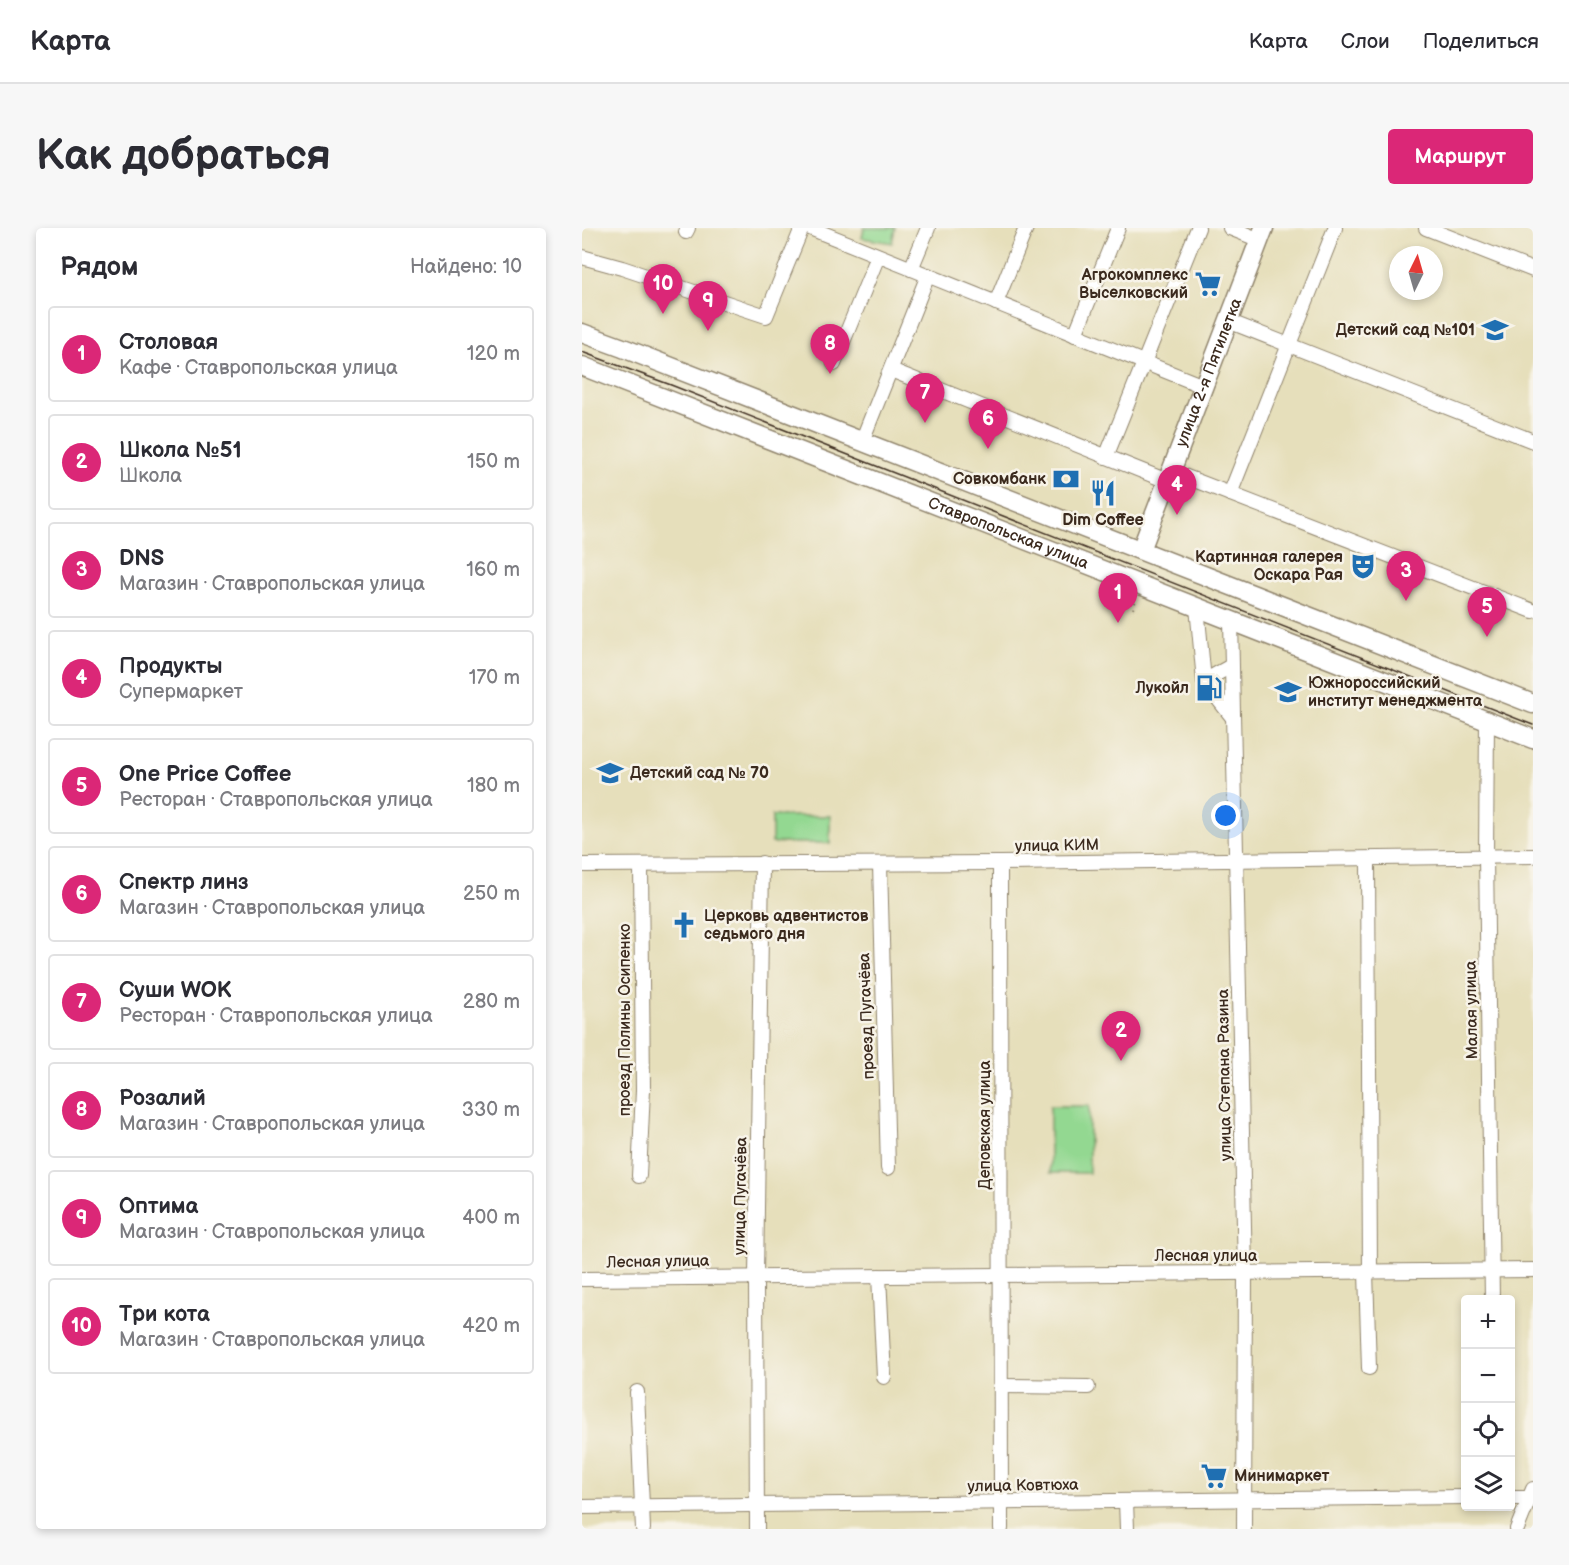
<!DOCTYPE html>
<html lang="ru">
<head>
<meta charset="utf-8">
<style>
	body { margin:0; font-family:"Balsamiq Sans",sans-serif; background:#f7f7f7; color:#2b2b33 }
	.controls { position:absolute; right:18px; bottom:18px; display:grid; overflow:hidden; border-radius:6px; box-shadow:0 3px 9px #0003 }
	.controls button { width:54px; height:54px; display:grid; place-items:center; padding:0; border:0; border-bottom:2px solid #e1e1e2; background:#fff; color:#2b2b33; font:30px sans-serif }
	.compass { position:absolute; left:807px; top:18px; width:54px; height:54px; border-radius:50%; background:#fff; box-shadow:0 3px 9px #0003; rotate:5deg }
	.you { position:absolute; left:644px; top:588px; width:21px; height:21px; margin:-15px; border:4px solid #fff; border-radius:50%; background:#1a73e8; box-shadow:0 0 0 9px #1a73e833 }
	.badge { display:grid; place-items:center; width:39px; height:39px; border-radius:50%; background:#db2777; color:#fff; font-size:20px; font-weight:700 }
	.pin { position:absolute; translate:-50% -50px; filter:drop-shadow(0 2px 3px #0008) }
	.pin::after { content:''; position:absolute; top:32px; width:21px; height:18px; background:inherit; clip-path:polygon(0 0,100% 0,50% 100%) }
	.list { margin:0; padding:0; list-style:none }
	h2 { display:flex; justify-content:space-between; align-items:center; height:78px; margin:0; padding:0 24px; font-size:26px }
	h2 small { font-size:20px; font-weight:400; color:#7c7c81 }
	.list li { display:grid; grid-template-columns:39px 1fr auto; gap:18px; align-items:center; box-sizing:border-box; height:96px; margin:0 12px 12px; padding:0 12px; border:2px solid #e1e1e2; border-radius:6px }
	.list b { display:block; font-size:22px; white-space:nowrap }
	.list p { margin:0; font-size:20px; white-space:nowrap; color:#7c7c81 }
	.list em { font-size:20px; font-style:normal; color:#7c7c81 }
	.icon { flex:none; width:33px; height:33px; fill:none; stroke:currentColor; stroke-width:2; stroke-linecap:round; stroke-linejoin:round }
	.map { position:relative; flex:none; width:951px; height:1301px; overflow:hidden; border-radius:6px }
	header { display:flex; align-items:center; gap:36px; box-sizing:border-box; height:84px; padding:0 30px; background:#fff; border-bottom:2px solid #e1e1e2 }
	header strong { font-size:28px }
	nav { display:flex; gap:33px; margin-inline-start:auto; font-size:21px }
	.intro { display:flex; align-items:center; justify-content:space-between; box-sizing:border-box; height:144px; padding:0 36px }
	h1 { margin:0; font-size:42px }
	.button { padding:15px 27px; border-radius:6px; background:#db2777; color:#fff; font-size:21px; font-weight:700 }
	main { display:flex; gap:36px; padding:0 36px }
	aside { flex:1; background:#fff; border-radius:6px; box-shadow:0 3px 9px #0003 }
	.map>svg:first-child { display:block }
	.green { fill:#93d891; stroke:#678158; stroke-width:1.5 }
	.lines { fill:none; stroke-linecap:round; stroke-linejoin:round }
	.minor-casing { stroke:#90846c; stroke-width:16 }
	.major-casing { stroke:#90846c; stroke-width:21 }
	.path { stroke:#90846c; stroke-width:2; stroke-dasharray:1.5 4.5; stroke-linecap:butt }
	.minor { stroke:#fff; stroke-width:14 }
	.major { stroke:#fff; stroke-width:18 }
	.tram { stroke:#3b2a1e; stroke-width:1.5 }
	.labels { text-anchor:middle; dominant-baseline:central; stroke-width:5; stroke-linejoin:round; paint-order:stroke }
	.poi-label { font-size:16px; font-weight:bold; fill:#3b2a1e; stroke:#f7f3e8; text-anchor:end }
	.street-label { font-size:16px; fill:#3b2a1e; stroke:#f7f3e8 }
</style>
</head>
<body>
<header>
<strong>Карта</strong>
<nav><a>Карта</a><a>Слои</a><a>Поделиться</a></nav>
</header>
<div class="intro"><h1>Как добраться</h1><a class="button">Маршрут</a></div>
<main>
<aside>
<h2>Рядом<small>Найдено: 10</small></h2>
<ul class="list">
<li><span class="badge">1</span><div><b>Столовая</b><p>Кафе · Ставропольская улица</p></div><em>120 m</em></li>
<li><span class="badge">2</span><div><b>Школа №51</b><p>Школа</p></div><em>150 m</em></li>
<li><span class="badge">3</span><div><b>DNS</b><p>Магазин · Ставропольская улица</p></div><em>160 m</em></li>
<li><span class="badge">4</span><div><b>Продукты</b><p>Супермаркет</p></div><em>170 m</em></li>
<li><span class="badge">5</span><div><b>One Price Coffee</b><p>Ресторан · Ставропольская улица</p></div><em>180 m</em></li>
<li><span class="badge">6</span><div><b>Спектр линз</b><p>Магазин · Ставропольская улица</p></div><em>250 m</em></li>
<li><span class="badge">7</span><div><b>Суши WOK</b><p>Ресторан · Ставропольская улица</p></div><em>280 m</em></li>
<li><span class="badge">8</span><div><b>Розалий</b><p>Магазин · Ставропольская улица</p></div><em>330 m</em></li>
<li><span class="badge">9</span><div><b>Оптима</b><p>Магазин · Ставропольская улица</p></div><em>400 m</em></li>
<li><span class="badge">10</span><div><b>Три кота</b><p>Магазин · Ставропольская улица</p></div><em>420 m</em></li>
</ul>
</aside>
<div class="map">
<svg width="951" height="1301" viewBox="0 0 951 1301">
	<rect width="100%" height="100%" fill="#f7f3e8"/>
	<filter id="ink" filterUnits="userSpaceOnUse"><feTurbulence type="fractalNoise" baseFrequency=".0167" numOctaves="2"/><feDisplacementMap in="SourceGraphic" scale="12" xChannelSelector="R" yChannelSelector="G"/><feConvolveMatrix kernelMatrix="1 2 1 2 8 2 1 2 1" color-interpolation-filters="sRGB"/></filter>
	<filter id="wash" filterUnits="userSpaceOnUse"><feTurbulence type="fractalNoise" baseFrequency=".008" numOctaves="4" result="noise"/><feDisplacementMap in="SourceGraphic" scale="24" xChannelSelector="R" yChannelSelector="G"/><feGaussianBlur stdDeviation="1.35" result="paint"/><feColorMatrix in="noise" values="0 0 0 0 0 0 0 0 0 0 0 0 0 0 0 0 0 1.4 0 .05"/><feComposite in="paint" operator="in"/></filter>
	<g filter="url(#wash)">
		<rect width="100%" height="100%" fill="#e6dfbb"/>
		<!-- green -->
		<g class="green">
			<path d="M282 0H313L310 15 280 10Z"/>
			<rect x="190" y="588" width="58" height="27"/>
			<rect x="468" y="878" width="39" height="67"/>
		</g>
	</g>
	<g filter="url(#ink)">
		<g class="lines">
			<!-- minor casing -->
			<g class="minor-casing">
				<g id="minor">
					<path d="M228 0 621 158"/>
					<path d="M648 0 678 12"/>
					<path d="M844 0 951 42"/>
					<path d="M104 4 106 0"/>
					<path d="M0 29 40 40 184 88 220 0"/>
					<path d="M329 41 346 0"/>
					<path d="M414 75 444 0"/>
					<path d="M646 93 951 213"/>
					<path d="M493 107 536 0"/>
					<path d="M252 136 296 28"/>
					<path d="M309 142 585 253"/>
					<path d="M280 213 346 47"/>
					<path d="M524 229 616 0"/>
					<path d="M589 243 951 383"/>
					<path d="M648 266 753 0"/>
					<path d="M615 379 622 453 651 490"/>
					<path d="M649 392 663 1045 662 1301"/>
					<path d="M622 453 649 438"/>
					<path d="M905 493 904 628 910 1072"/>
					<path d="M786 631 788 1044"/>
					<path d="M418 635C419 857 419 1079 419 1301"/>
					<path d="M298 636 306 940"/>
					<path d="M0 637 418 635 951 628"/>
					<path d="M57 948 61 862 59 637"/>
					<path d="M784 1044 787 1140"/>
					<path d="M297 1048 302 1149"/>
					<path d="M0 1051 951 1042"/>
					<path d="M418 1158 506 1159"/>
					<path d="M55 1164 61 1301"/>
					<path d="M928 1270H948"/>
					<path d="M544 1273 545 1301"/>
					<path d="M0 1279 884 1269"/>
					<path d="M175 1301 174 1049 180 635"/>
					<path d="M935 1301 951 1261"/>
				</g>
			</g>
			<!-- major casing -->
			<g class="major-casing">
				<g id="major">
					<path d="M0 105 41 120 951 476"/>
					<path id="s1" d="M0 138 951 511"/>
					<path id="s2" d="M559 322 682 0"/>
				</g>
			</g>
			<!-- path -->
			<path class="path" d="M551 381 554 372"/>
			<!-- minor -->
			<use href="#minor" class="minor"/>
			<!-- major -->
			<use href="#major" class="major"/>
			<!-- tram -->
			<path class="tram" d="M0 124 89 157 951 497"/>
		</g>
	</g>
	<!-- icons -->
	<defs>
		<g id="supermarket-bare" transform="scale(2.07)"><path d="M-6-5.5h2.5l.6 2H6L4.5 2H-2.5L-4.4-4H-6ZM-1.5 3.2a1.3 1.3 0 1 0 .1 0ZM3 3.2a1.3 1.3 0 1 0 .1 0Z" fill="#1f6fb2" stroke="#f7f3e8" stroke-width="2.5" paint-order="stroke"/></g>
		<g id="school-bare" transform="scale(2.07)"><path d="M0-5L7-2L0 1L-7-2ZM-4 1L0 2.5L4 1V4Q0 6-4 4Z" fill="#1f6fb2" stroke="#f7f3e8" stroke-width="2.5" paint-order="stroke"/></g>
		<g id="bank-bare" transform="scale(2.07)"><path d="M-6-4H6V4H-6ZM0-2.3a2.3 2.3 0 1 0 0 4.6a2.3 2.3 0 1 0 0-4.6Z" fill="#1f6fb2" stroke="#f7f3e8" stroke-width="2.5" paint-order="stroke"/></g>
		<g id="restaurant-bare" transform="scale(2.07)"><path d="M-5-6h1v4h1v-4h1v4h1v-4h1v5L-1.5 .5V6h-2V.5L-5-1ZM5-6V6H3V1.5H1.5Q1.5-4 5-6Z" fill="#1f6fb2" stroke="#f7f3e8" stroke-width="2.5" paint-order="stroke"/></g>
		<g id="theatre-bare" transform="scale(2.07)"><path d="M-5-5.5Q0-4 5-5.5V0Q5 5 0 6Q-5 5-5 0ZM-3.3-2.5H-1v1.5H-3.3ZM1-2.5H3.3v1.5H1ZM-2.8 1Q0 5.5 2.8 1Z" fill="#1f6fb2" stroke="#f7f3e8" stroke-width="2.5" paint-order="stroke"/></g>
		<g id="fuel-bare" transform="scale(2.07)"><path d="M-5.5-6h7V0h2V4h1.3V-2.5L3-4.5l.8-.8L6-3V5H2.5V1h-1V6h-7ZM-4.2-4.7v3.2H.2V-4.7Z" fill="#1f6fb2" stroke="#f7f3e8" stroke-width="2.5" paint-order="stroke"/></g>
		<g id="university-bare" transform="scale(2.07)"><path d="M0-5L7-2L0 1L-7-2ZM-4 1L0 2.5L4 1V4Q0 6-4 4Z" fill="#1f6fb2" stroke="#f7f3e8" stroke-width="2.5" paint-order="stroke"/></g>
		<g id="church-bare" transform="scale(2.07)"><path d="M-1.2-6h2.4v3.5h3.3v2.4h-3.3V6h-2.4V-.1h-3.3v-2.4h3.3Z" fill="#1f6fb2" stroke="#f7f3e8" stroke-width="2.5" paint-order="stroke"/></g>
	</defs>
	<g fill-rule="evenodd">
		<use href="#supermarket-bare" x="626" y="56"/>
		<use href="#school-bare" x="913" y="102"/>
		<use href="#bank-bare" x="484" y="251"/>
		<use href="#restaurant-bare" x="521" y="265"/>
		<use href="#theatre-bare" x="781" y="338"/>
		<use href="#fuel-bare" x="627" y="460"/>
		<use href="#university-bare" x="706" y="464"/>
		<use href="#school-bare" x="28" y="545"/>
		<use href="#church-bare" x="102" y="697"/>
		<use href="#supermarket-bare" x="632" y="1248"/>
	</g>
	<g class="labels">
		<!-- poi labels -->
		<g class="poi-label">
			<text x="606" y="47">Агрокомплекс<tspan x="606" dy="18">Выселковский</tspan></text>
			<text x="893" y="102">Детский сад №101</text>
			<text x="464" y="251">Совкомбанк</text>
			<text x="521" y="292" text-anchor="middle">Dim Coffee</text>
			<text x="761" y="329">Картинная галерея<tspan x="761" dy="18">Оскара Рая</tspan></text>
			<text x="726" y="455" text-anchor="start">Южнороссийский<tspan x="726" dy="18">институт менеджмента</tspan></text>
			<text x="607" y="460">Лукойл</text>
			<text x="48" y="545" text-anchor="start">Детский сад № 70</text>
			<text x="122" y="688" text-anchor="start">Церковь адвентистов<tspan x="122" dy="18">седьмого дня</tspan></text>
			<text x="652" y="1248" text-anchor="start">Минимаркет</text>
		</g>
		<!-- street labels -->
		<g class="street-label">
			<text stroke="none"><textPath href="#s2" startOffset="190">улица 2-я Пятилетка</textPath></text>
			<text stroke="none"><textPath href="#s1" startOffset="458">Ставропольская улица</textPath></text>
			<text transform="translate(475 618) rotate(-1)">улица КИМ</text>
			<text transform="translate(890 782) rotate(-91)">Малая улица</text>
			<text transform="translate(285 788) rotate(-92)">проезд Пугачёва</text>
			<text transform="translate(43 792) rotate(-90)">проезд Полины Осипенко</text>
			<text transform="translate(643 847) rotate(-91)">улица Степана Разина</text>
			<text transform="translate(403 897) rotate(-90)">Деповская улица</text>
			<text transform="translate(159 968) rotate(-89)">улица Пугачёва</text>
			<text x="624" y="1028">Лесная улица</text>
			<text transform="translate(76 1034) rotate(-1)">Лесная улица</text>
			<text transform="translate(441 1258) rotate(-1)">улица Ковтюха</text>
		</g>
	</g>
</svg>
<div class="controls">
<button>+</button>
<button>−</button>
<button><svg class="icon" aria-label="locate" viewBox="0 0 24 24"><circle cx="12" cy="12" r="6"/><path d="M12 2v4M12 18v4M2 12h4M18 12h4"/></svg></button>
<button><svg class="icon" aria-label="layers" viewBox="0 0 24 24"><path d="M12 4l9 5-9 5-9-5zM3 14l9 5 9-5"/></svg></button>
</div>
<svg class="compass" viewBox="-18 -18 36 36"><path d="M0-13l5 13h-10z" fill="#e53935"/><path d="M0 13l5-13h-10z" fill="#7c7c81"/></svg>
<div class="you"></div>
<div class="pin badge" style="left:536px;top:395px">1</div>
<div class="pin badge" style="left:539px;top:833px">2</div>
<div class="pin badge" style="left:824px;top:373px">3</div>
<div class="pin badge" style="left:595px;top:287px">4</div>
<div class="pin badge" style="left:905px;top:409px">5</div>
<div class="pin badge" style="left:406px;top:221px">6</div>
<div class="pin badge" style="left:343px;top:195px">7</div>
<div class="pin badge" style="left:248px;top:146px">8</div>
<div class="pin badge" style="left:126px;top:103px">9</div>
<div class="pin badge" style="left:81px;top:86px">10</div>
</div>
</main>
</body>
</html>
